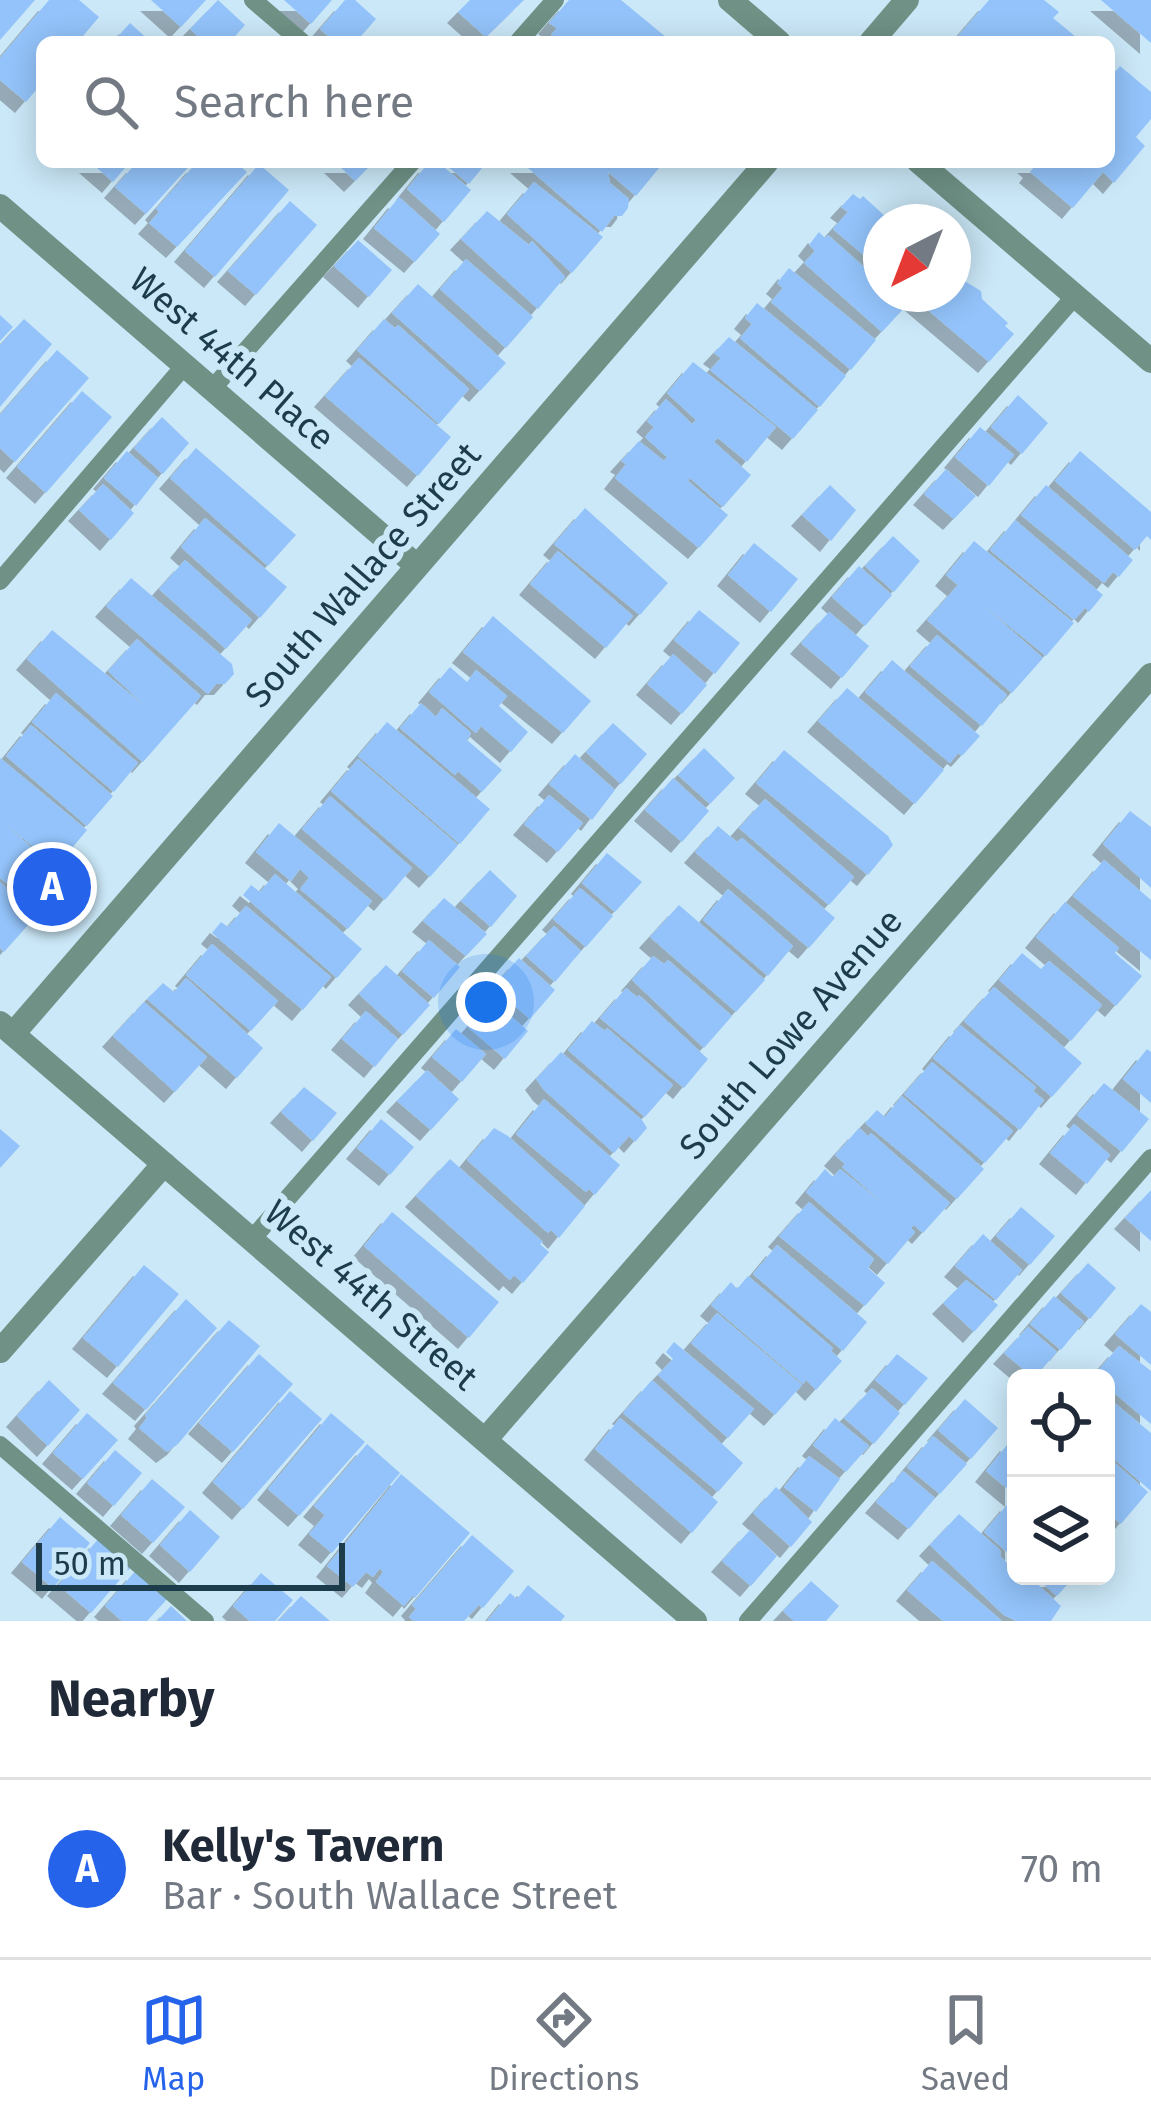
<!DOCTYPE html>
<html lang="en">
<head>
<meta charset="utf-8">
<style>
	body { margin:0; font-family:"Fira Sans",sans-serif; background:#f6f6f7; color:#1f2937 }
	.controls { position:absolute; right:36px; bottom:36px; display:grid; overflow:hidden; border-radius:18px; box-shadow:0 6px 30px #0003 }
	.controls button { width:108px; height:108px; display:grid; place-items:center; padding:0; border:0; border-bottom:3px solid #e0e1e3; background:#fff; color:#1f2937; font:60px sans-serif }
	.compass { position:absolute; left:863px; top:204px; width:108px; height:108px; border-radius:50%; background:#fff; box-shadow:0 6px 30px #0003; rotate:222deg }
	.scale { position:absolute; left:36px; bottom:30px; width:309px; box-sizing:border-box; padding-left:12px; border:6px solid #1c3c4c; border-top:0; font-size:33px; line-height:42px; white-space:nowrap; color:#1c3c4c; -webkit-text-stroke:9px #cbe8f8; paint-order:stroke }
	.you { position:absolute; left:486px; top:1002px; width:42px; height:42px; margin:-30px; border:9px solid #fff; border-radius:50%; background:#1a73e8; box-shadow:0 0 0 18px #1a73e833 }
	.badge { display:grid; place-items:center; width:78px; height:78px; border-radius:50%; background:#2563eb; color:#fff; font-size:39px; font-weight:700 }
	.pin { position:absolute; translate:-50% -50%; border:6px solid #fff; box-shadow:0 3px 12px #0006 }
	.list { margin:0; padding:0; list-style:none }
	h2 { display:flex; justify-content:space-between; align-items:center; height:156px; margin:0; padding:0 48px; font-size:51px }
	h2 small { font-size:39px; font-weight:400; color:#747a83 }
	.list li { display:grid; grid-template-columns:78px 1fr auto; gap:36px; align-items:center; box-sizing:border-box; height:180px; padding:0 48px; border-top:3px solid #e0e1e3 }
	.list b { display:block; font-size:45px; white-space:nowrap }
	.list p { margin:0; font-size:39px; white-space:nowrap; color:#747a83 }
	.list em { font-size:39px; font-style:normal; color:#747a83 }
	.icon { flex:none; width:66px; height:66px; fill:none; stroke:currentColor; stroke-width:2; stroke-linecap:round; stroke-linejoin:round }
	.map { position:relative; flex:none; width:1151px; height:1621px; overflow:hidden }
	.search { position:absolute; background:#fff; box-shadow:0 6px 30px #0003; left:36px; right:36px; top:36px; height:132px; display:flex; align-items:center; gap:30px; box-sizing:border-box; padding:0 42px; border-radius:18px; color:#747a83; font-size:45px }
	.sheet { height:336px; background:#fff }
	nav { display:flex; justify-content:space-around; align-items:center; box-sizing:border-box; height:168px; border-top:3px solid #e0e1e3; background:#fff; font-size:33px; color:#747a83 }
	nav a { display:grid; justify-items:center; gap:6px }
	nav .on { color:#2563eb }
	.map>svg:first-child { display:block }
	.building { fill:#93c3fa; filter:url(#shadow) }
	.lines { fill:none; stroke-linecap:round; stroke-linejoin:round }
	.lane { stroke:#6f9186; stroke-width:18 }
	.street { stroke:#6f9186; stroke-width:24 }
	.labels { text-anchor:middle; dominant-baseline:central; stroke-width:12; stroke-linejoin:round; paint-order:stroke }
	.street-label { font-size:36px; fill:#1c3c4c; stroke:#cbe8f8 }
</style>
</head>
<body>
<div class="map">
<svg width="1151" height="1621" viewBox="0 0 1151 1621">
	<defs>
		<filter id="shadow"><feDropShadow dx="-11" dy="11" stdDeviation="0" flood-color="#0004"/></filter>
	</defs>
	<rect width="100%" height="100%" fill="#cbe8f8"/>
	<!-- building -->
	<g class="building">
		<path d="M0 0H35L0 40Z"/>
		<path d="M49 0H79L99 17 78 42H42V83L26 102 0 80V58Z"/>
		<path d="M151 0H206L181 27Z"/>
		<path d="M218 0 245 25 230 42H204L190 29Z"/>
		<path d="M284 0H332L311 24Z"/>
		<path d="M345 0H355L376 19 356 42H335L320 29Z"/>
		<path d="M470 0H524L486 37 458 12Z"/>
		<path d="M569 0H621L672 42H573L569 38 559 42 551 35 557 28 549 23Z"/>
		<path d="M989 0H1044L1059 12 1053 18 1082 42H953Z"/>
		<path d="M1101 0H1151V43Z"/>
		<path d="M130 23 151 42H113Z"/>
		<path d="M1109 65 1116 71 1120 66 1151 92V119L1136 137 1145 146 1114 183 1103 172 1073 208 1030 172 1034 167 1028 162H1109Z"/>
		<path d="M90 162H130L113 182Z"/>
		<path d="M137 162H193L146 214 115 187Z"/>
		<path d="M197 162H235L247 172 177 247 149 223 159 212 156 209Z"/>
		<path d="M335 162H374L355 181Z"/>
		<path d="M429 162H438L471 190 444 222 407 189Z"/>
		<path d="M442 162H487L469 184Z"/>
		<path d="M521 162H586L590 166 599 164 596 162H664L636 196 608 172 610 183 629 199 628 208 622 216H614L602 232Z"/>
		<path d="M259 164 289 190 215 277 185 251Z"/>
		<path d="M534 182 603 237 572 273 507 214Z"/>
		<path d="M853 194 860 199 863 196 886 217 894 216 900 222H881V270L833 229 848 212 841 207Z"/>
		<path d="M399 197 440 234 415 262 374 228Z"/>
		<path d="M290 201 317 225 256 295 228 271Z"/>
		<path d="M487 211 529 245 532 241 565 277 538 309 461 239Z"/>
		<path d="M819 232 825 238 828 235 881 282V294H894L907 305 882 332 804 263 815 251 809 245Z"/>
		<path d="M358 240 392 270 369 297 334 266Z"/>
		<path d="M466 259 533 317 506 348 440 289Z"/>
		<path d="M789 268 876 340 851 370 771 302 783 288 777 283Z"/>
		<path d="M953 274 981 291 982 299 1008 323 1005 326 1014 334 989 362 909 294H953Z"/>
		<path d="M418 284 506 363 480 391 392 313Z"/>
		<path d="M757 303 846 376 820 407 740 338 752 324 745 318Z"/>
		<path d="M0 315 13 327 0 341Z"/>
		<path d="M24 319 52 344 0 407V345Z"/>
		<path d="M384 319 395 328 398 325 469 389 439 424 357 350Z"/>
		<path d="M729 337 818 410 793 439 710 370 721 358 714 353Z"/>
		<path d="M57 350 89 378 15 462 0 448V415Z"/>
		<path d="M359 358 451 437 418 476 325 396Z"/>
		<path d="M693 362 776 427 747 462 718 438 714 442 751 475 723 507 690 478 688 481 728 515 699 548 615 478 626 464 621 461 639 441 664 461 667 457 645 437 654 427 647 421 666 399 692 424 696 420 667 393Z"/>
		<path d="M82 391 112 417 46 493 17 467Z"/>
		<path d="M1018 395 1048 423 1022 454 991 427Z"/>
		<path d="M162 417 189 443 163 474 134 448Z"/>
		<path d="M980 427 1014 455 989 486 955 457Z"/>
		<path d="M196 448 296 535 268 566 170 478Z"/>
		<path d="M127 451 158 478 136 506 104 478Z"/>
		<path d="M1080 451 1151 512V540L1147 536 1135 550 1055 481Z"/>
		<path d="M946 469 976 496 954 519 924 494Z"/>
		<path d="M103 484 134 513 111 540 79 510Z"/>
		<path d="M830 485 856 510 831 541 802 515Z"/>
		<path d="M1046 485 1133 560 1119 577 1113 572 1104 583 1021 515Z"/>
		<path d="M585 508 668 583 640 615 554 544Z"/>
		<path d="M205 518 287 587 260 618 181 547Z"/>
		<path d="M1015 520 1103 595 1089 612 1085 608 1074 620 990 550Z"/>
		<path d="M893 536 920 561 894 592 865 566Z"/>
		<path d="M974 541 1074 623 1046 656 983 605 1043 658 1012 693 927 620 958 585 946 575Z"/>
		<path d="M754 543 798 579 771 612 728 575Z"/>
		<path d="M558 551 633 616 606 648 530 584Z"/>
		<path d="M185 560 252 620 226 649 159 589Z"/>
		<path d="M859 566 892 595 865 626 832 597Z"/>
		<path d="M131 578 232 664 234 674 225 684H216L208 694 106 606Z"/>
		<path d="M699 610 740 643 715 674 674 640Z"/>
		<path d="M829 612 869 646 842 678 801 643Z"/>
		<path d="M493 616 591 701 563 733 463 652Z"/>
		<path d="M52 630 146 707 108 671 137 639 201 696 143 762 27 659Z"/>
		<path d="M937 635 1007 695 982 726 910 666Z"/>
		<path d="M673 654 707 685 682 714 647 684Z"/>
		<path d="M892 660 980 736 962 756 958 753 950 763 865 692Z"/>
		<path d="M450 667 467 682 476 670 507 696 499 706 528 732 511 752 481 726 476 733 429 692Z"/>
		<path d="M847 688 944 770 915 804 818 721Z"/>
		<path d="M56 693 138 763 114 792 32 722Z"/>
		<path d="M421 703 436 717 442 708 471 733 467 740 502 770 482 792 458 771 455 775 400 728Z"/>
		<path d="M387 722 490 809 460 844 358 756Z"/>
		<path d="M613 723 647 754 621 784 586 752Z"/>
		<path d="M31 725 113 796 87 826 6 756Z"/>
		<path d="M704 748 735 778 710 804 678 775Z"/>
		<path d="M784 750 888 836 893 845 868 875 756 783Z"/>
		<path d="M575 754 615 790 592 820 549 784Z"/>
		<path d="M0 758 87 830 57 866 4 823 68 880 39 912 0 878Z"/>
		<path d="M358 759 458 845 430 877 331 791Z"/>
		<path d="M673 778 709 811 682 842 645 810Z"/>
		<path d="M549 795 583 823 558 852 524 824Z"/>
		<path d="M330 796 412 868 385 900 302 829Z"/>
		<path d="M765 799 854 877 829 905 739 828Z"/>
		<path d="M1130 811 1151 827V888L1103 844Z"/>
		<path d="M279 823 372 901 348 929 300 889 309 878 300 869 291 881 256 852Z"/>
		<path d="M718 826 737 842 742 838 835 918 809 948 695 852Z"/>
		<path d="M607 853 642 882 615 912 582 883Z"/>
		<path d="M1104 860 1151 900V960L1073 896Z"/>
		<path d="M490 870 517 896 491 927 461 901Z"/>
		<path d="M275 874 362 949 337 978 243 895 251 885 260 892Z"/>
		<path d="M0 882 37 915 4 952 0 948Z"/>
		<path d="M580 888 613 916 586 947 553 919Z"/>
		<path d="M728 889 793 946 768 976 703 920Z"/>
		<path d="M444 898 487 934 466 956 423 921Z"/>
		<path d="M1065 902 1119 948 1115 953 1142 976 1116 1006 1036 937Z"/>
		<path d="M679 905 765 980 736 1012 650 937Z"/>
		<path d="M246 906 331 977 303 1010 212 933 221 922 228 927Z"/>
		<path d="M554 926 581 951 555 982 526 956Z"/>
		<path d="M429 940 460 967 434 998 402 971Z"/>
		<path d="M212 944 278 1001 251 1031 186 975Z"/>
		<path d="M1022 953 1041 969 1049 961 1102 1005 1071 1041 999 980Z"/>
		<path d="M653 956 664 964 668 960 732 1016 704 1048 632 980Z"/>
		<path d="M519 958 555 990 530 1019 493 987Z"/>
		<path d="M386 965 430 1005 403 1035 359 994Z"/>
		<path d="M186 978 263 1048 237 1078 147 999 163 983 174 992Z"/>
		<path d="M994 987 1082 1063 1052 1097 964 1021Z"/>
		<path d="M626 988 637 997 639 995 708 1059 684 1088 600 1018Z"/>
		<path d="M492 1000 528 1031 505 1059 468 1027Z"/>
		<path d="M144 1002 207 1057 175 1092 113 1036Z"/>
		<path d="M366 1011 398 1039 375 1067 342 1039Z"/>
		<path d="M592 1021 605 1031 607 1028 673 1085 645 1117 568 1050Z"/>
		<path d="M960 1025 1036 1087 1033 1091 1044 1100 1020 1130 933 1058Z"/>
		<path d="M456 1029 486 1054 462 1082 432 1057Z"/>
		<path d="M1147 1049 1151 1052V1103L1123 1079Z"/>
		<path d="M561 1052 642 1120 647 1128 635 1142 629 1136 614 1153 544 1090 536 1079Z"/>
		<path d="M932 1062 1013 1131 985 1163 904 1094Z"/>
		<path d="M427 1070 459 1099 431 1130 397 1101Z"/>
		<path d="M1104 1083 1149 1119 1122 1152 1077 1115Z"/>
		<path d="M304 1087 337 1113 313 1141 281 1112Z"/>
		<path d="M902 1096 984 1169 957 1199 865 1123 877 1110 885 1117Z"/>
		<path d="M544 1099 620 1165 595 1195 589 1189 586 1192 516 1134Z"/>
		<path d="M381 1119 414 1147 390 1175 357 1148Z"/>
		<path d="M1074 1124 1110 1155 1087 1184 1050 1153Z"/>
		<path d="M494 1128 508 1136 585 1206 559 1238 551 1230 548 1233 467 1160Z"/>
		<path d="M859 1128 868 1136 871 1133 950 1203 923 1233 914 1225 911 1228 915 1232 888 1264 806 1192 825 1169 833 1177 840 1169 885 1205 842 1167 845 1164 835 1155Z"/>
		<path d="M0 1129 20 1146 0 1168Z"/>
		<path d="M450 1159 543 1242 540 1244 549 1252 523 1283 514 1275 510 1280 416 1196Z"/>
		<path d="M1151 1190V1241L1125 1218Z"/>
		<path d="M809 1202 874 1259 868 1268 885 1283 865 1306 779 1236Z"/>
		<path d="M1021 1207 1055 1236 1030 1265 996 1236Z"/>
		<path d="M392 1212 499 1302 469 1338 364 1246Z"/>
		<path d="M983 1234 1022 1270 996 1300 955 1266Z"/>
		<path d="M777 1245 867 1322 843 1351 753 1274Z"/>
		<path d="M1088 1263 1116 1288 1090 1319 1061 1293Z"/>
		<path d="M144 1265 179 1294 118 1367 83 1338Z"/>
		<path d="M748 1276 833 1348 831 1351 842 1361 816 1390 806 1380 803 1384 711 1305 731 1282 737 1289Z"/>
		<path d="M966 1280 998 1305 974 1332 943 1303Z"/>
		<path d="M1054 1296 1084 1322 1061 1350 1030 1324Z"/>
		<path d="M186 1299 217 1328 146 1410 113 1383Z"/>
		<path d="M1141 1304 1151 1312V1365L1115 1334Z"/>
		<path d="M717 1313 802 1385 775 1415 691 1343Z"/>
		<path d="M229 1320 260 1346 178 1444 167 1452 139 1428 147 1418 145 1415Z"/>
		<path d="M1028 1327 1057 1352 1034 1378 1004 1353Z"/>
		<path d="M674 1342 754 1409 728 1438 658 1375 673 1359 666 1352Z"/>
		<path d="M1119 1346 1151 1371V1424L1106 1386V1378L1094 1375Z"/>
		<path d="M259 1354 293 1384 233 1452 199 1423Z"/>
		<path d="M897 1354 928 1378 905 1405 875 1380Z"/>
		<path d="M49 1380 80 1410 48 1446 17 1416Z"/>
		<path d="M652 1380 743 1463 718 1492 623 1413Z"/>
		<path d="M872 1388 900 1413 874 1444 844 1418Z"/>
		<path d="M290 1391 322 1419 243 1509 213 1482Z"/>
		<path d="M1106 1396 1151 1433V1491L1106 1452Z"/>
		<path d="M965 1399 998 1428 971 1459 938 1430Z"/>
		<path d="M87 1413 118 1440 83 1479 53 1453Z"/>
		<path d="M331 1413 365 1442 299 1516 268 1489Z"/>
		<path d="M620 1418 718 1502 692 1533 595 1449Z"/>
		<path d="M835 1418 869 1446 846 1472 813 1445Z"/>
		<path d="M933 1436 967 1464 940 1494 907 1467Z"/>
		<path d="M1011 1440 1016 1445V1496L986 1471Z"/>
		<path d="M367 1444 400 1473 332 1553 309 1534 325 1515 314 1506Z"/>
		<path d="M115 1450 142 1473 114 1506 87 1483Z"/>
		<path d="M1106 1455 1148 1492 1121 1524 1106 1511Z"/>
		<path d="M809 1456 840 1479 816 1512 784 1487Z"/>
		<path d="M903 1471 935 1498 909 1529 876 1502Z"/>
		<path d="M401 1474 470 1533 415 1598 413 1595 404 1606 376 1582 383 1572 380 1568 373 1577 366 1572 353 1587 327 1566Z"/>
		<path d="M152 1479 185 1507 153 1543 121 1515Z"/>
		<path d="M776 1487 812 1522 791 1547 753 1513Z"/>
		<path d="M1011 1500 1016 1505V1560L984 1532Z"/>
		<path d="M190 1510 220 1537 190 1572 160 1545Z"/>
		<path d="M959 1514 1000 1550 1001 1557 1009 1565 1016 1564V1576H1029L1061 1606 1051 1621H1016L1004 1615 930 1545Z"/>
		<path d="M60 1517 90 1543 53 1588 22 1562Z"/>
		<path d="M750 1530 777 1556 751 1586 722 1561Z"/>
		<path d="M472 1535 514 1571 483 1608 479 1605 464 1621H414L409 1617 416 1609 412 1605Z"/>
		<path d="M100 1537 131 1567 91 1613 58 1585Z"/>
		<path d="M932 1561 1002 1621H943L907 1590Z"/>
		<path d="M137 1569 169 1597 147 1621H122L105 1606Z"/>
		<path d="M261 1573 293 1600 275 1621H250L233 1606Z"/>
		<path d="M1034 1576H1075L1057 1596Z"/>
		<path d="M811 1581 839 1606 826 1621H794L783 1611Z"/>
		<path d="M528 1585 565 1616 561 1621H487L510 1593 517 1599Z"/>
		<path d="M301 1596 330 1621H278Z"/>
		<path d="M171 1606 187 1621H157Z"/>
	</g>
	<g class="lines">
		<!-- lane -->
		<g class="lane">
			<path d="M253 0 302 42"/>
			<path d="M518 42 555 0"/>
			<path d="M212 389 412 162"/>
			<path d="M0 581 185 365"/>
			<path d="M252 1239 1075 296"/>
			<path d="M0 1445 205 1621"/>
			<path d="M748 1621 1151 1158"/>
		</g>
		<!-- street -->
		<g class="street">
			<path d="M730 0 779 42"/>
			<path d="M871 42 907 0"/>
			<path d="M919 162 1151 361"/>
			<path d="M0 206 417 566"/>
			<path d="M0 1023 695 1621"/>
			<path d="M13 1034 767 162"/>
			<path d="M0 1351 164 1164"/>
			<path d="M485 1440 1151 675"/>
		</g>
	</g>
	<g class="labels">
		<!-- street labels -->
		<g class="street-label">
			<text transform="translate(232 359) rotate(41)">West 44th Place</text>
			<text transform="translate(363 575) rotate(-49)">South Wallace Street</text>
			<text transform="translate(791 1034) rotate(-49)">South Lowe Avenue</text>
			<text transform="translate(371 1295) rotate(41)">West 44th Street</text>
		</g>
	</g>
</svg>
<div class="controls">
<button><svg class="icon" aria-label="locate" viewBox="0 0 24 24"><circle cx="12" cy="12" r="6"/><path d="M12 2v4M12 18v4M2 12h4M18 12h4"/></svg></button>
<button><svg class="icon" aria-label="layers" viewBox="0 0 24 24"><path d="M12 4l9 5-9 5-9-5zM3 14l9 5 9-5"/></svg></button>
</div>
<svg class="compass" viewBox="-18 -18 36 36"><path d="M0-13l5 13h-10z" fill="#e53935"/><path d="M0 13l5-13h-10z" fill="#747a83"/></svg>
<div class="scale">50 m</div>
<div class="you"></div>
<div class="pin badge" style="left:52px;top:887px">A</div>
<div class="search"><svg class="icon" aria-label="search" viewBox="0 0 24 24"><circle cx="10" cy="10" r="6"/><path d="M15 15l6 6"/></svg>Search here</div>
</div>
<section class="sheet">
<h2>Nearby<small></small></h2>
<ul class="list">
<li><span class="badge">A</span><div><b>Kelly's Tavern</b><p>Bar · South Wallace Street</p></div><em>70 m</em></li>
</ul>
</section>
<nav>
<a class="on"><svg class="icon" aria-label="map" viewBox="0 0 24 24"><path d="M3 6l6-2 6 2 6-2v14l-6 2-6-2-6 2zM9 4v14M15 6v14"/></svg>Map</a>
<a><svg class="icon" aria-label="directions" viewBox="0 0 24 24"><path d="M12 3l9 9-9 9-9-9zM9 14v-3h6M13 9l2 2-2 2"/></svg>Directions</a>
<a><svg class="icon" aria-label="saved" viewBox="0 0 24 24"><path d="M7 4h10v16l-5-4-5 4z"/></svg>Saved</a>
</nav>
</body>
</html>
